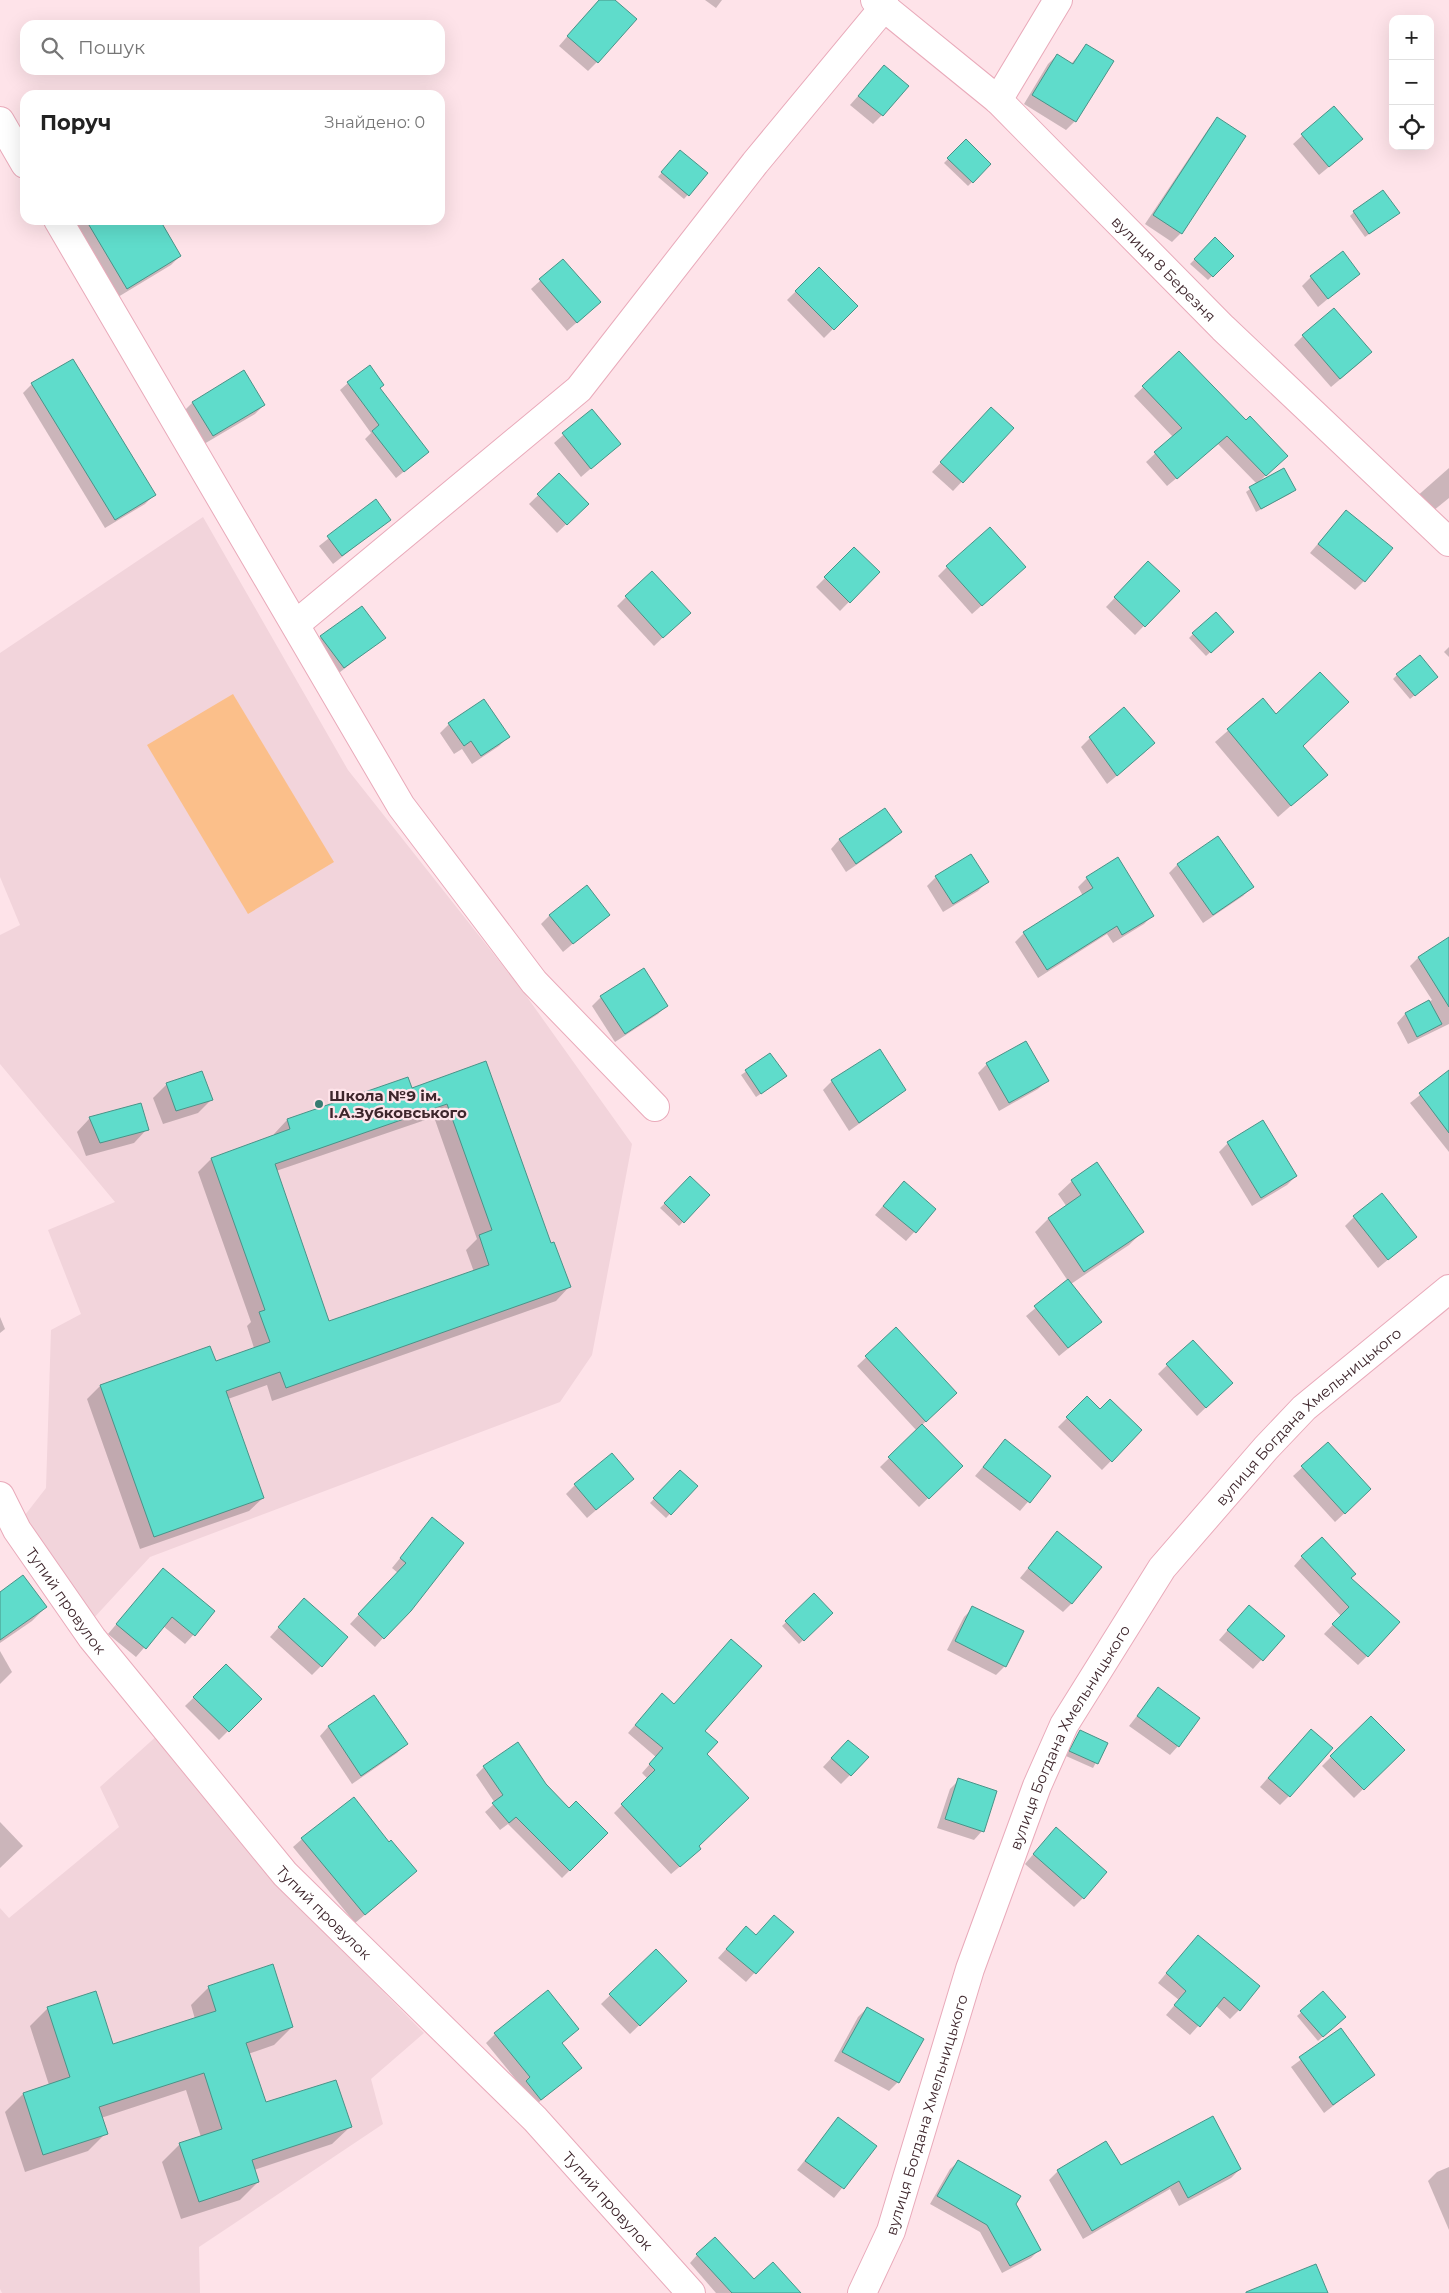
<!DOCTYPE html>
<html lang="uk">
<head>
<meta charset="utf-8">
<style>
	body { margin:0; font-family:Montserrat,sans-serif; background:#f6f6f6; color:#222 }
	.controls { position:absolute; right:15px; top:15px; display:grid; overflow:hidden; border-radius:10px; box-shadow:0 5px 20px #0002 }
	.controls button { width:45px; height:45px; display:grid; place-items:center; padding:0; border:0; border-bottom:1px solid #e0e0e0; background:#fff; color:#222; font:25px sans-serif }
	.list { margin:0; padding:0; list-style:none }
	h2 { display:flex; justify-content:space-between; align-items:center; height:65px; margin:0; padding:0 20px; font-size:21px }
	h2 small { font-size:16px; font-weight:400; color:#767676 }
	.icon { flex:none; width:28px; height:28px; fill:none; stroke:currentColor; stroke-width:2; stroke-linecap:round; stroke-linejoin:round }
	.map { position:relative; flex:none; width:1449px; height:2293px; overflow:hidden }
	.search { position:absolute; background:#fff; box-shadow:0 5px 20px #0002; left:20px; top:20px; width:425px; height:55px; display:flex; align-items:center; gap:12px; box-sizing:border-box; padding:0 18px; border-radius:15px; color:#767676; font-size:19px }
	.panel { position:absolute; background:#fff; box-shadow:0 5px 20px #0002; left:20px; top:90px; width:425px; height:135px; border-radius:15px }
	.map>svg:first-child { display:block }
	.built { fill:#f2d4db }
	.green { fill:#fbbf8a }
	.shadow { fill:#0003; fill-rule:evenodd }
	.building { fill:#5fdccb; stroke:#499388; fill-rule:evenodd }
	.lines { fill:none; stroke-linecap:round; stroke-linejoin:round }
	.minor-casing { stroke:#e9aaba; stroke-width:30 }
	.minor { stroke:#fff; stroke-width:28 }
	.poi-dot { fill:#377c72; stroke:#fee3e9; stroke-width:2 }
	.labels { text-anchor:middle; dominant-baseline:central; stroke-width:4.5; stroke-linejoin:round; paint-order:stroke }
	.street-label { font-size:15px; fill:#3e262c; stroke:#fee3e9 }
	.poi-label { font-size:15px; font-weight:bold; fill:#3e262c; stroke:#fee3e9; text-anchor:start }
</style>
</head>
<body>
<div class="map">
<svg width="1449" height="2293" viewBox="0 0 1449 2293">
	<rect width="100%" height="100%" fill="#fee3e9"/>
	<!-- built -->
	<g class="built">
		<path d="M203 517 348 770 522 990 632 1144 592 1355 560 1402 150 1557 92 1620 25 1515 46 1488 51 1330 81 1314 48 1230 115 1202 0 1064V935L20 925 0 877V653Z"/>
		<path d="M159 1734 300 1908 424 2033 371 2079 383 2124 199 2247 200 2293H2L0 2289V1908L9 1918 119 1827 100 1787Z"/>
	</g>
	<!-- green -->
	<path class="green" d="M233 694 334 862 248 914 147 745Z"/>
	<!-- shadow -->
	<g class="shadow">
		<path d="M599 0H613L597 62 588 71 559 46Z"/>
		<path d="M705 0H722L716 8Z"/>
		<path d="M1087 45 1075 121 1066 130 1024 104 1048 64 1057 55 1071 64Z"/>
		<path d="M884 67 882 115 873 124 850 105Z"/>
		<path d="M1334 107 1352 148 1319 175 1293 144Z"/>
		<path d="M1218 119 1244 136 1181 233 1172 242 1145 224 1209 128Z"/>
		<path d="M966 141 990 164 968 186 944 163Z"/>
		<path d="M676 156 706 174 684 199 658 177Z"/>
		<path d="M1354 212 1398 213 1365 237 1350 216Z"/>
		<path d="M72 220H158L180 256 171 265 118 297Z"/>
		<path d="M1215 239 1232 256 1208 280 1190 264Z"/>
		<path d="M563 260 590 311 567 331 531 289Z"/>
		<path d="M819 268 856 306 824 338 787 300Z"/>
		<path d="M1358 274 1318 307 1302 286 1311 277Z"/>
		<path d="M1303 336 1362 361 1331 387 1294 345Z"/>
		<path d="M1179 353 1246 422 1286 456 1259 482 1294 490 1290 494 1256 512 1246 492 1257 484 1218 444 1167 486 1146 462 1173 437 1134 396Z"/>
		<path d="M244 372 264 405 255 414 204 444 183 412 192 403Z"/>
		<path d="M348 383 378 389 428 452 396 478 365 439 371 433 340 390Z"/>
		<path d="M32 384 154 495 145 504 105 528 23 393Z"/>
		<path d="M592 410 619 444 581 477 554 443Z"/>
		<path d="M983 418 1012 428 953 491 932 472Z"/>
		<path d="M1449 468V498L1428 515 1415 498Z"/>
		<path d="M559 475 587 504 557 533 529 504Z"/>
		<path d="M376 501 390 519 333 564 319 546Z"/>
		<path d="M1346 511 1364 581 1355 590 1310 553Z"/>
		<path d="M854 549 878 572 840 611 816 587Z"/>
		<path d="M1148 563 1178 591 1135 635 1106 607Z"/>
		<path d="M947 567 1015 576 972 614 938 576Z"/>
		<path d="M626 597 680 621 654 646 617 606Z"/>
		<path d="M1193 634 1228 636 1206 656 1189 638Z"/>
		<path d="M321 637 384 638 335 676 312 646Z"/>
		<path d="M1449 647V657L1444 652Z"/>
		<path d="M1397 675 1432 681 1410 699 1393 679Z"/>
		<path d="M1263 700 1326 775 1278 817 1215 742Z"/>
		<path d="M449 724 508 737 499 746 472 764 462 749 454 754 440 733Z"/>
		<path d="M1090 738 1145 752 1107 784 1081 747Z"/>
		<path d="M885 810 900 832 891 841 846 872 831 849 839 840Z"/>
		<path d="M1178 864 1252 887 1243 896 1203 923 1169 873Z"/>
		<path d="M936 877 987 882 978 891 943 912 927 886Z"/>
		<path d="M1087 878 1153 915 1144 924 1113 943 1107 934 1038 978 1015 942 1024 933 1083 896 1078 887Z"/>
		<path d="M608 914 563 952 541 924 550 915Z"/>
		<path d="M1449 939V1024L1408 1044 1397 1023 1405 1014 1432 1000 1410 966 1418 958Z"/>
		<path d="M644 969 667 1005 658 1014 615 1042 592 1006 601 997Z"/>
		<path d="M770 1055 781 1080 756 1097 741 1075Z"/>
		<path d="M485 1063 550 1245 569 1287 556 1301 272 1401 267 1385 228 1399 263 1498 249 1511 140 1549 87 1399 100 1386 215 1362 254 1348 247 1326 251 1322 198 1172 211 1159 275 1136 274 1134 287 1120 407 1078 411 1089ZM434 1117 477 1239 466 1250 474 1272 329 1322 276 1171Z"/>
		<path d="M987 1064 1047 1081 1038 1089 999 1111 978 1073Z"/>
		<path d="M1449 1072V1152L1410 1103Z"/>
		<path d="M832 1081 904 1090 895 1098 849 1131 823 1090Z"/>
		<path d="M167 1084 212 1099 198 1113 163 1124 153 1098Z"/>
		<path d="M90 1118 147 1129 134 1143 86 1156 77 1132Z"/>
		<path d="M1228 1143 1296 1176 1287 1185 1252 1206 1219 1152Z"/>
		<path d="M690 1178 708 1195 679 1226 660 1208Z"/>
		<path d="M1072 1181 1142 1232 1129 1245 1071 1284 1101 1322 1059 1356 1026 1316 1068 1281 1035 1232 1048 1219 1067 1207 1058 1194Z"/>
		<path d="M895 1192 935 1209 906 1241 875 1215Z"/>
		<path d="M1354 1217 1415 1237 1378 1268 1345 1226Z"/>
		<path d="M0 1317 5 1329 0 1333Z"/>
		<path d="M896 1329 946 1402 921 1426 961 1466 919 1507 880 1467 917 1431 857 1366Z"/>
		<path d="M1192 1341 1222 1392 1197 1416 1158 1374Z"/>
		<path d="M1087 1398 1100 1411 1141 1430 1102 1470 1058 1427Z"/>
		<path d="M1005 1441 1050 1476 1020 1511 975 1476Z"/>
		<path d="M1328 1444 1361 1498 1335 1522 1293 1476Z"/>
		<path d="M680 1472 696 1486 666 1518 650 1503Z"/>
		<path d="M632 1479 587 1518 566 1494 575 1485Z"/>
		<path d="M432 1519 383 1638 375 1647 350 1624 398 1573 392 1568Z"/>
		<path d="M1057 1533 1072 1603 1063 1612 1020 1578Z"/>
		<path d="M1302 1557 1350 1578 1367 1656 1358 1665 1324 1634 1341 1616 1294 1566Z"/>
		<path d="M163 1569 214 1612 185 1644 163 1626 136 1657 108 1634Z"/>
		<path d="M0 1593 46 1607 32 1621 0 1643Z"/>
		<path d="M814 1595 831 1613 799 1644 782 1626Z"/>
		<path d="M973 1608 1005 1666 996 1675 947 1650 964 1617Z"/>
		<path d="M295 1609 321 1666 312 1675 270 1637Z"/>
		<path d="M1240 1616 1283 1636 1253 1669 1219 1640Z"/>
		<path d="M0 1651 12 1672 0 1684Z"/>
		<path d="M226 1666 260 1699 219 1740 185 1706Z"/>
		<path d="M1158 1689 1178 1746 1170 1755 1129 1726Z"/>
		<path d="M374 1696 406 1744 397 1753 352 1784 320 1736 328 1727Z"/>
		<path d="M654 1703 703 1731 705 1754 697 1846 691 1857 671 1874 614 1813 648 1779 642 1773 656 1757 628 1733Z"/>
		<path d="M1371 1717 1403 1750 1354 1798 1322 1766Z"/>
		<path d="M1080 1731 1106 1744 1093 1768 1066 1756Z"/>
		<path d="M1302 1739 1289 1796 1280 1805 1260 1787Z"/>
		<path d="M839 1750 850 1775 841 1784 823 1767Z"/>
		<path d="M484 1767 545 1784 569 1810 607 1833 562 1878 508 1824 500 1830 485 1812 495 1803 476 1775Z"/>
		<path d="M959 1780 982 1831 974 1840 937 1828 950 1789Z"/>
		<path d="M0 1822 23 1846 0 1868Z"/>
		<path d="M1047 1838 1083 1898 1074 1907 1025 1864Z"/>
		<path d="M302 1839 389 1844 407 1880 355 1923 293 1847Z"/>
		<path d="M792 1932 746 1982 718 1958 737 1937Z"/>
		<path d="M1190 1945 1239 2010 1230 2019 1216 2006 1190 2035 1166 2015 1179 2000 1158 1983Z"/>
		<path d="M656 1951 676 1990 630 2034 601 2004Z"/>
		<path d="M209 1987 292 2027 274 2045 248 2054 265 2104 350 2127 332 2144 254 2170 258 2182 240 2200 181 2219 162 2162 180 2144 201 2137 186 2090 101 2118 106 2133 88 2151 25 2172 5 2112 23 2094 49 2085 30 2026 48 2008 112 2046 195 2019 191 2005Z"/>
		<path d="M1323 1993 1340 2021 1318 2041 1297 2016Z"/>
		<path d="M867 2008 922 2040 898 2082 889 2091 834 2061 858 2017Z"/>
		<path d="M578 2029 561 2044 580 2068 532 2108 522 2087 486 2043 495 2034Z"/>
		<path d="M1341 2030 1373 2075 1324 2113 1291 2067Z"/>
		<path d="M838 2119 875 2147 834 2198 797 2170Z"/>
		<path d="M958 2162 1015 2204 1039 2250 1031 2258 1002 2273 980 2232 930 2204 950 2169Z"/>
		<path d="M1120 2167 1240 2169 1231 2178 1179 2206 1170 2189 1083 2239 1049 2180 1058 2171Z"/>
		<path d="M1449 2167V2230L1428 2181 1437 2172Z"/>
		<path d="M697 2255 754 2281 799 2293H716L690 2263Z"/>
	</g>
	<!-- building -->
	<g class="building">
		<path d="M599 0H615L637 19 598 63 567 36Z"/>
		<path d="M1086 44 1114 61 1076 122 1032 95 1057 54 1073 64Z"/>
		<path d="M884 65 909 86 883 116 858 96Z"/>
		<path d="M1334 106 1363 139 1329 167 1301 134Z"/>
		<path d="M1217 117 1246 136 1182 234 1153 215Z"/>
		<path d="M966 139 991 164 973 183 947 158Z"/>
		<path d="M680 150 708 173 689 196 661 172Z"/>
		<path d="M1383 190 1400 213 1369 234 1353 211Z"/>
		<path d="M86 220H160L181 256 127 289Z"/>
		<path d="M1215 237 1234 256 1213 277 1194 259Z"/>
		<path d="M1343 251 1360 274 1328 299 1310 276Z"/>
		<path d="M563 259 601 302 577 323 539 279Z"/>
		<path d="M819 267 858 306 834 330 795 291Z"/>
		<path d="M1334 308 1372 352 1340 379 1302 335Z"/>
		<path d="M1179 351 1246 420 1250 416 1288 456 1266 476 1227 436 1177 479 1154 452 1182 428 1142 386Z"/>
		<path d="M73 359 156 495 115 520 31 383Z"/>
		<path d="M370 365 384 385 380 388 429 452 404 472 372 431 379 425 347 382Z"/>
		<path d="M244 370 265 405 213 436 192 402Z"/>
		<path d="M991 407 1014 428 963 483 940 462Z"/>
		<path d="M592 409 621 444 591 469 562 433Z"/>
		<path d="M1284 468 1296 490 1261 509 1249 487Z"/>
		<path d="M559 473 589 504 567 525 537 494Z"/>
		<path d="M376 499 391 520 342 556 327 536Z"/>
		<path d="M1346 510 1393 548 1365 582 1318 544Z"/>
		<path d="M990 527 1026 567 982 606 946 566Z"/>
		<path d="M854 547 880 572 850 603 824 577Z"/>
		<path d="M1148 561 1180 591 1145 627 1114 597Z"/>
		<path d="M652 571 691 613 663 638 625 596Z"/>
		<path d="M362 606 386 638 344 668 320 636Z"/>
		<path d="M1216 612 1234 632 1211 653 1192 633Z"/>
		<path d="M1420 655 1438 677 1415 696 1396 674Z"/>
		<path d="M1320 672 1349 702 1303 746 1328 775 1291 806 1227 729 1263 698 1276 714Z"/>
		<path d="M484 699 510 737 481 756 471 741 464 746 448 723Z"/>
		<path d="M1124 707 1155 743 1117 776 1089 737Z"/>
		<path d="M885 808 902 832 856 864 839 839Z"/>
		<path d="M1218 836 1254 887 1213 915 1177 864Z"/>
		<path d="M971 854 989 882 953 904 935 876Z"/>
		<path d="M1118 857 1154 916 1122 935 1117 926 1047 970 1023 932 1093 888 1086 877Z"/>
		<path d="M587 885 610 915 573 944 549 915Z"/>
		<path d="M1449 937V1007L1418 957Z"/>
		<path d="M644 968 668 1006 625 1034 600 996Z"/>
		<path d="M1429 1000 1442 1024 1417 1037 1405 1013Z"/>
		<path d="M1026 1041 1049 1081 1009 1103 986 1063Z"/>
		<path d="M880 1049 906 1090 859 1123 831 1080Z"/>
		<path d="M770 1053 787 1076 761 1094 745 1070Z"/>
		<path d="M486 1061 551 1243 554 1242 571 1287 286 1388 280 1372 226 1391 264 1498 154 1537 100 1385 210 1346 216 1361 270 1342 259 1312 265 1310 211 1158 290 1129 287 1119 408 1077 412 1088ZM447 1104 492 1230 479 1235 489 1265 329 1321 275 1164Z"/>
		<path d="M1449 1070V1133L1419 1093Z"/>
		<path d="M202 1071 213 1100 176 1111 166 1083Z"/>
		<path d="M141 1103 149 1130 100 1143 89 1117Z"/>
		<path d="M1263 1120 1297 1176 1261 1198 1227 1142Z"/>
		<path d="M1097 1162 1144 1232 1084 1272 1048 1218 1081 1195 1071 1180Z"/>
		<path d="M690 1176 710 1195 684 1223 664 1203Z"/>
		<path d="M904 1181 936 1209 916 1233 883 1206Z"/>
		<path d="M1382 1193 1417 1237 1388 1260 1353 1216Z"/>
		<path d="M1068 1279 1102 1322 1068 1348 1034 1306Z"/>
		<path d="M896 1327 957 1393 926 1422 865 1356Z"/>
		<path d="M1193 1340 1233 1383 1206 1408 1166 1364Z"/>
		<path d="M1087 1396 1100 1409 1110 1399 1142 1430 1112 1462 1066 1417Z"/>
		<path d="M922 1424 963 1466 929 1499 888 1457Z"/>
		<path d="M1005 1439 1051 1476 1030 1503 983 1467Z"/>
		<path d="M1328 1442 1371 1489 1345 1514 1301 1466Z"/>
		<path d="M612 1453 634 1479 596 1510 574 1484Z"/>
		<path d="M680 1470 698 1486 671 1515 653 1498Z"/>
		<path d="M432 1517 464 1543 411 1611 384 1639 358 1614 406 1563 400 1558Z"/>
		<path d="M1057 1531 1102 1567 1072 1604 1028 1568Z"/>
		<path d="M1322 1537 1356 1574 1351 1578 1400 1622 1368 1657 1332 1624 1349 1607 1301 1556Z"/>
		<path d="M163 1568 215 1611 195 1636 172 1617 146 1649 116 1624Z"/>
		<path d="M23 1575 47 1607 0 1640V1592Z"/>
		<path d="M814 1593 833 1613 804 1641 785 1621Z"/>
		<path d="M304 1598 348 1637 322 1667 278 1627Z"/>
		<path d="M1249 1605 1285 1636 1263 1661 1227 1630Z"/>
		<path d="M972 1606 1024 1631 1006 1667 955 1641Z"/>
		<path d="M731 1639 762 1666 705 1731 718 1742 707 1754 749 1798 699 1846 701 1849 680 1867 621 1804 655 1770 649 1764 663 1748 635 1725 662 1693 674 1704Z"/>
		<path d="M226 1664 262 1699 229 1732 193 1697Z"/>
		<path d="M1158 1687 1200 1718 1179 1747 1137 1716Z"/>
		<path d="M374 1695 408 1744 361 1776 328 1726Z"/>
		<path d="M1371 1716 1405 1750 1364 1790 1330 1756Z"/>
		<path d="M1311 1729 1333 1748 1290 1797 1268 1778Z"/>
		<path d="M1080 1730 1108 1743 1098 1764 1069 1751Z"/>
		<path d="M848 1740 869 1757 851 1776 831 1758Z"/>
		<path d="M518 1742 546 1784 569 1808 576 1801 608 1833 570 1871 516 1817 509 1823 492 1803 503 1795 483 1766Z"/>
		<path d="M958 1778 997 1791 984 1832 945 1819Z"/>
		<path d="M354 1797 389 1842 391 1840 417 1871 365 1915 301 1838Z"/>
		<path d="M1056 1827 1107 1872 1084 1899 1033 1854Z"/>
		<path d="M774 1915 794 1932 756 1974 726 1949 746 1926 756 1935Z"/>
		<path d="M1198 1935 1260 1986 1240 2011 1224 1997 1200 2027 1174 2005 1186 1991 1166 1973Z"/>
		<path d="M656 1949 687 1981 640 2026 609 1994Z"/>
		<path d="M273 1964 293 2027 246 2043 266 2102 336 2080 352 2127 252 2160 259 2182 199 2202 179 2143 222 2129 204 2073 99 2107 108 2134 43 2155 23 2093 70 2077 47 2007 96 1991 113 2044 216 2011 208 1986Z"/>
		<path d="M548 1990 579 2029 562 2043 582 2068 541 2100 526 2081 530 2077 494 2033Z"/>
		<path d="M1323 1991 1346 2017 1323 2037 1300 2011Z"/>
		<path d="M867 2007 924 2039 899 2083 842 2052Z"/>
		<path d="M1341 2028 1375 2075 1333 2105 1299 2057Z"/>
		<path d="M1213 2116 1241 2169 1188 2198 1179 2181 1092 2231 1057 2170 1106 2141 1121 2165Z"/>
		<path d="M838 2117 877 2146 844 2189 805 2161Z"/>
		<path d="M958 2160 1021 2196 1016 2204 1041 2250 1010 2266 987 2225 937 2196Z"/>
		<path d="M715 2237 754 2279 773 2262 801 2293H732L696 2254Z"/>
		<path d="M1316 2264 1328 2293H1246V2292Z"/>
	</g>
	<g class="lines">
		<!-- minor casing -->
		<g class="minor-casing">
			<g id="minor">
				<path id="s1" d="M875 0 998 100 1223 328 1449 542"/>
				<path d="M998 100 1058 0"/>
				<path d="M0 121 25 164"/>
				<path d="M58 220 401 806 534 982 655 1107"/>
				<path d="M296 624 579 389 755 163 885 6"/>
				<path id="s2" d="M0 1496 17 1530 92 1638 285 1874 535 2119 691 2293"/>
				<path id="s3" d="M862 2293 891 2231 970 1969 1037 1786 1064 1725 1162 1568 1266 1448 1304 1408 1449 1289"/>
			</g>
		</g>
		<!-- minor -->
		<use href="#minor" class="minor"/>
	</g>
	<!-- markers -->
	<circle class="poi-dot" cx="319" cy="1104" r="5"/>
	<g class="labels">
		<!-- street labels -->
		<g class="street-label">
			<text stroke="none"><textPath href="#s1" startOffset="395">вулиця 8 Березня</textPath></text>
			<text stroke="none"><textPath href="#s3" startOffset="1000">вулиця Богдана Хмельницького</textPath></text>
			<text stroke="none"><textPath href="#s2" startOffset="124">Тупий провулок</textPath></text>
			<text stroke="none"><textPath href="#s3" startOffset="595">вулиця Богдана Хмельницького</textPath></text>
			<text stroke="none"><textPath href="#s2" startOffset="529">Тупий провулок</textPath></text>
			<text stroke="none"><textPath href="#s3" startOffset="190">вулиця Богдана Хмельницького</textPath></text>
			<text stroke="none"><textPath href="#s2" startOffset="934">Тупий провулок</textPath></text>
		</g>
		<!-- poi labels -->
		<g class="poi-label">
			<text x="329" y="1095">Школа №9 ім.<tspan x="329" dy="17">І.А.Зубковського</tspan></text>
		</g>
	</g>
</svg>
<div class="controls">
<button>+</button>
<button>−</button>
<button><svg class="icon" aria-label="locate" viewBox="0 0 24 24"><circle cx="12" cy="12" r="6"/><path d="M12 2v4M12 18v4M2 12h4M18 12h4"/></svg></button>
</div>
<div class="search"><svg class="icon" aria-label="search" viewBox="0 0 24 24"><circle cx="10" cy="10" r="6"/><path d="M15 15l6 6"/></svg>Пошук</div>
<section class="panel">
<h2>Поруч<small>Знайдено: 0</small></h2>
<ul class="list">
</ul>
</section>
</div>
</body>
</html>
